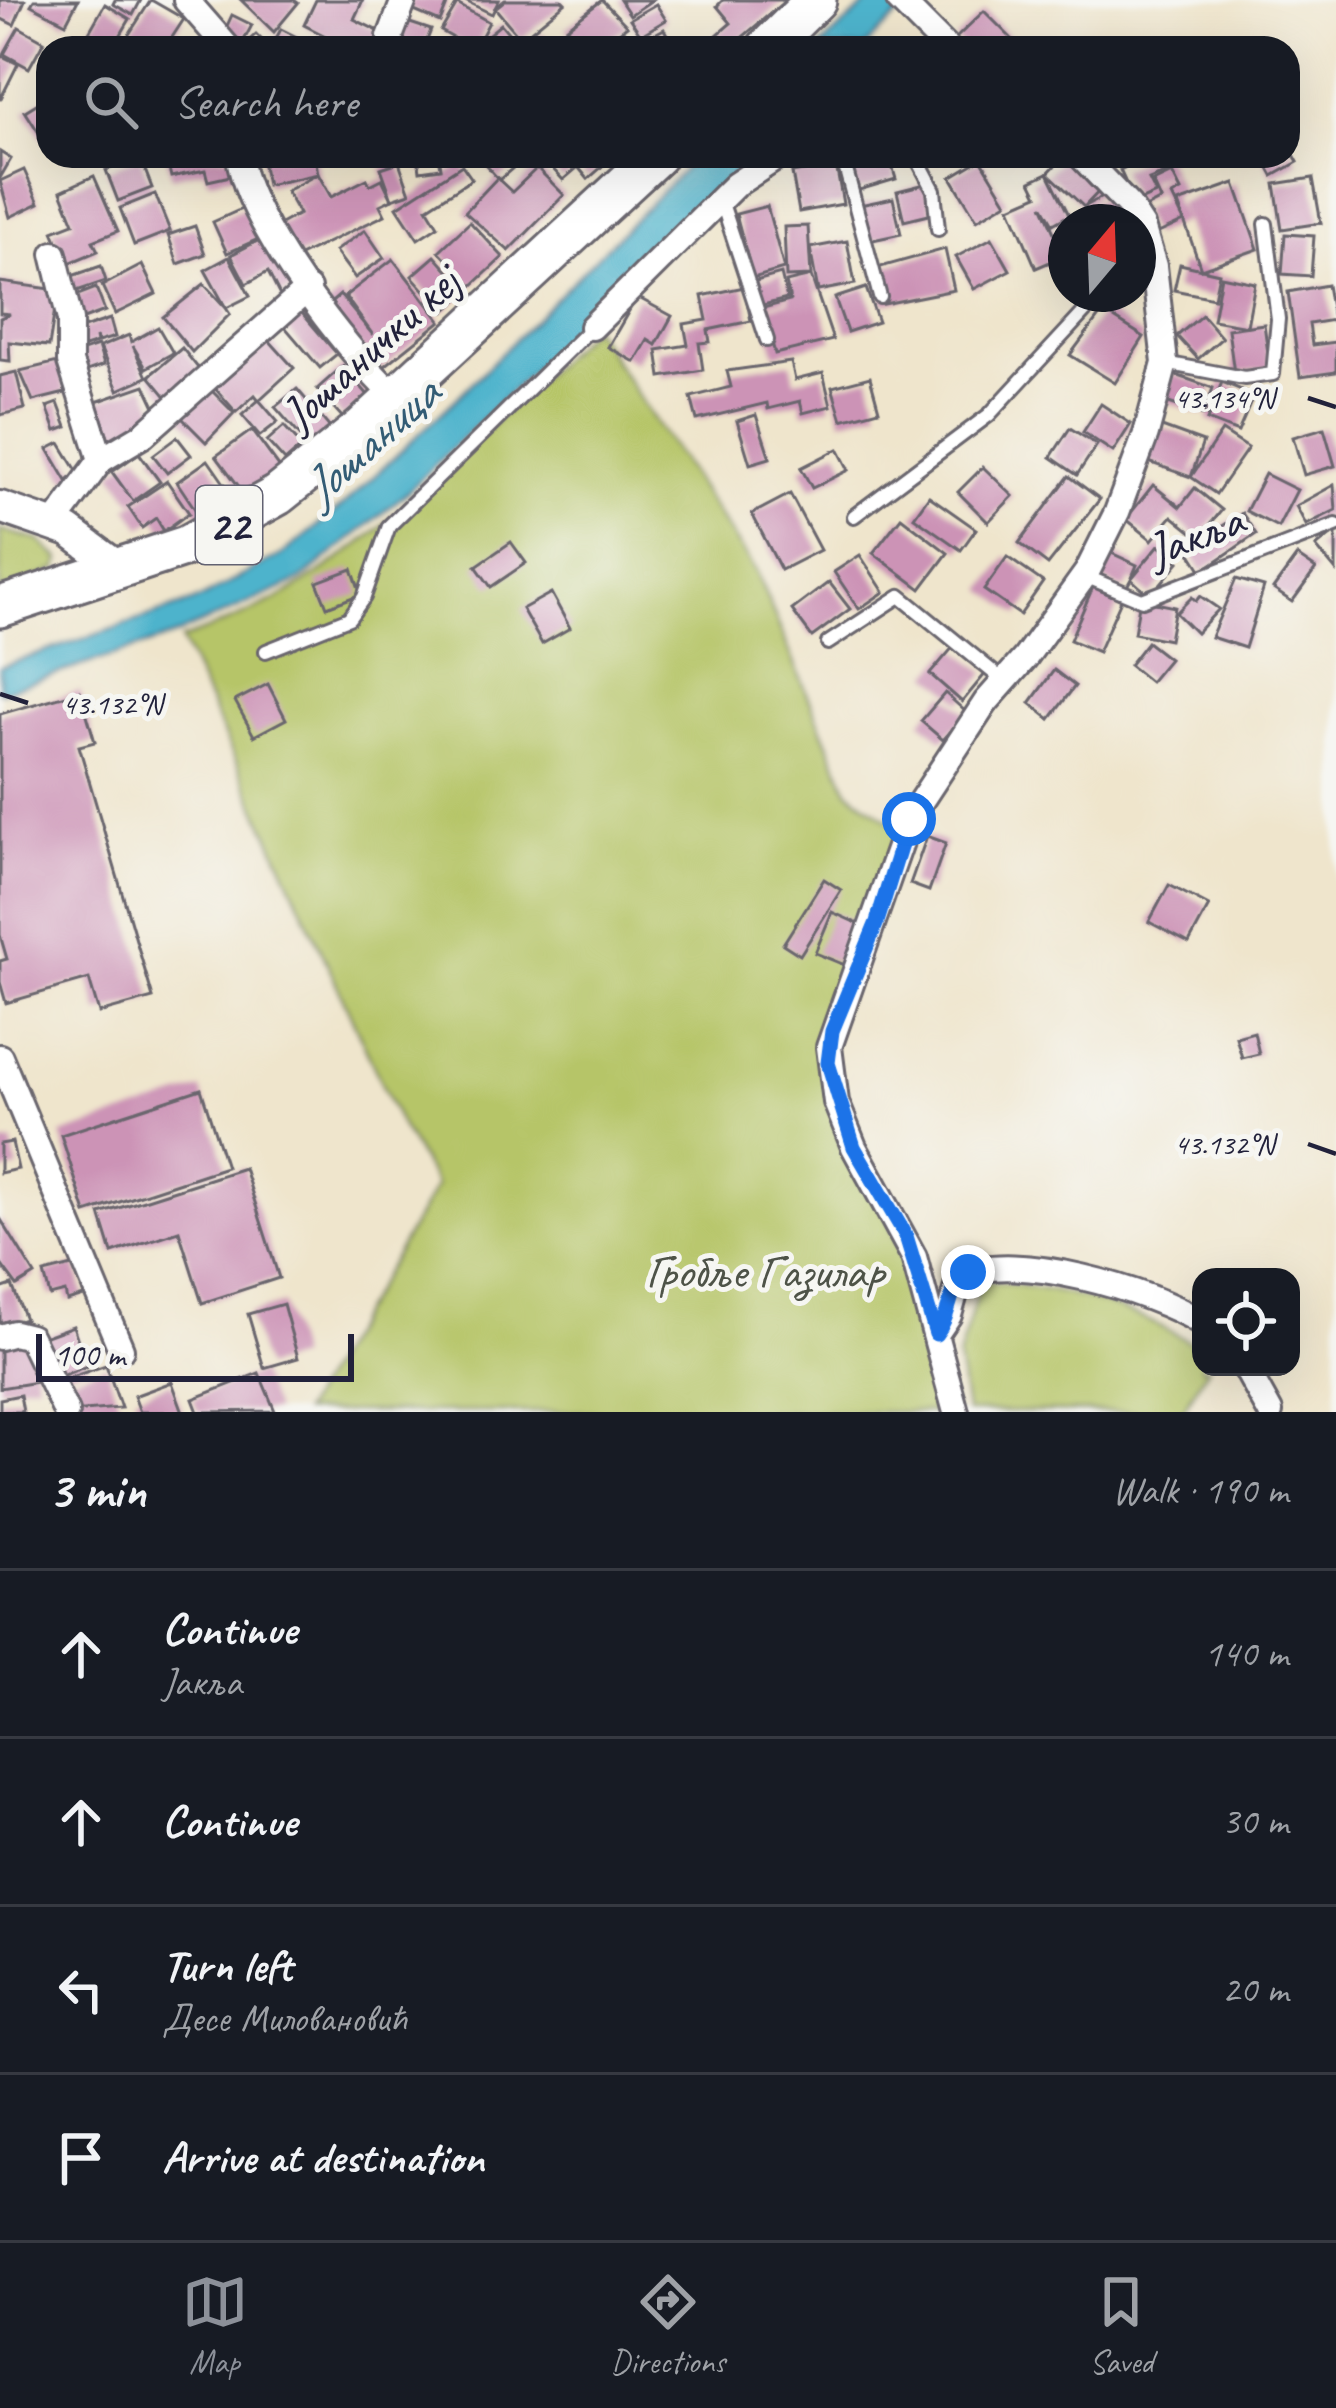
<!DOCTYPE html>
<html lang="en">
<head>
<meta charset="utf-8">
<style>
	body { margin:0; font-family:Caveat,sans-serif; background:#242831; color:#f1f3f6 }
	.controls { position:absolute; right:36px; bottom:36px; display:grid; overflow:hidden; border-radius:24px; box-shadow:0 12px 48px #0002 }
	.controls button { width:108px; height:108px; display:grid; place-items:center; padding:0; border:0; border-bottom:3px solid #363941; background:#171b24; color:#f1f3f6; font:60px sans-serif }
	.compass { position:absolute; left:1048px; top:204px; width:108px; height:108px; border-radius:50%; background:#171b24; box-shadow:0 12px 48px #0002; rotate:19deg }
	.scale { position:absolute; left:36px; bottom:30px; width:318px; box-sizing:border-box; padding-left:12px; border:6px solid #22223b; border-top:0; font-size:33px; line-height:42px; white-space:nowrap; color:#22223b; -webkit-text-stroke:9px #f6f6f2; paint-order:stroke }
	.stop { position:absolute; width:36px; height:36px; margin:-27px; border:9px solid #1a73e8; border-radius:50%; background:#fff }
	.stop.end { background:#1a73e8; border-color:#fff; box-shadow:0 3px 12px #0008 }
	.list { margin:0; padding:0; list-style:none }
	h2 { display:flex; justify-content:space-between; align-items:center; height:156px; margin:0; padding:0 48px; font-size:51px }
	h2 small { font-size:39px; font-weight:400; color:#9ea1a6 }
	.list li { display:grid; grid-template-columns:78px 1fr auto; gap:36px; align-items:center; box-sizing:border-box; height:168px; padding:0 48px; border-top:3px solid #363941 }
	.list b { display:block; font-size:45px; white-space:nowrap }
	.list p { margin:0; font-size:39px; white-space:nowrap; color:#9ea1a6 }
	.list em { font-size:39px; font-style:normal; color:#9ea1a6 }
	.icon { flex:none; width:66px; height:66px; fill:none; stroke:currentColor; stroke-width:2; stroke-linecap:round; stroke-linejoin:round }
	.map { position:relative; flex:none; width:1336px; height:1412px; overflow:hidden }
	.search { position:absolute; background:#171b24; box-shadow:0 12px 48px #0002; left:36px; right:36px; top:36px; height:132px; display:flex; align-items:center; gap:30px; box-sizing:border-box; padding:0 42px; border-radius:36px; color:#9ea1a6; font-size:45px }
	.sheet { height:828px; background:#171b24 }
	nav { display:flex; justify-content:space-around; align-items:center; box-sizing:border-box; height:168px; border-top:3px solid #363941; background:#171b24; font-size:33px; color:#9ea1a6 }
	nav a { display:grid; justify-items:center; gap:6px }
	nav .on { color:#8c9099 }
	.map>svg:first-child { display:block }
	.green { fill:#b6c567; stroke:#6c7451; stroke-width:3 }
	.water { fill:#4db3cc; stroke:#386a84; stroke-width:3 }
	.building { fill:#cc93b6 }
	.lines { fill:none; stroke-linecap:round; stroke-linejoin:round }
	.service-casing { stroke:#6a666e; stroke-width:18 }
	.minor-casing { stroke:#6a666e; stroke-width:30 }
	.tertiary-casing { stroke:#6a666e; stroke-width:36 }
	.primary-casing { stroke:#6a666e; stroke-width:45 }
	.service { stroke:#fff; stroke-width:12 }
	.minor { stroke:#fff; stroke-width:24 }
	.tertiary { stroke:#fff; stroke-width:30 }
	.primary { stroke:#fff; stroke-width:39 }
	.route { stroke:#1a73e8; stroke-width:15 }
	.ticks { fill:none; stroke:#22223b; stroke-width:4.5 }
	.labels { text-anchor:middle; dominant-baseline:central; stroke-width:10; stroke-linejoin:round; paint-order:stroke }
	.shield { fill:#f6f6f2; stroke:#626272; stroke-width:3 }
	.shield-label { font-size:45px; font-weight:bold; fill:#22223b }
	.street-label { font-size:48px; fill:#22223b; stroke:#f6f6f2 }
	.park-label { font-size:48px; fill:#4e5348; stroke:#f6f6f2 }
	.water-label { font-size:51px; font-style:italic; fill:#335c75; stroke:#f6f6f2 }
	.ticks-label { font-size:30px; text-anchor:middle; fill:#22223b; stroke:#f6f6f2; stroke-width:10; stroke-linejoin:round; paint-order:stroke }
</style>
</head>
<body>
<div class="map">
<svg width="1336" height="1412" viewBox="0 0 1336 1412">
	<rect width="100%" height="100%" fill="#f6f6f2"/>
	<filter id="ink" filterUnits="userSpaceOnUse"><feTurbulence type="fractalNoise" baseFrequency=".00833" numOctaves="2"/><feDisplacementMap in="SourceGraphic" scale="24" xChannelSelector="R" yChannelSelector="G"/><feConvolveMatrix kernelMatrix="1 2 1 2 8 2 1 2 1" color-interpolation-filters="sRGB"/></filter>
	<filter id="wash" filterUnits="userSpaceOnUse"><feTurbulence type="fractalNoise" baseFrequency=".004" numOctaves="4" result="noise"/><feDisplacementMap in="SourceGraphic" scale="48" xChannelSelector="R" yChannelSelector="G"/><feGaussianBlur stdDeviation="2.7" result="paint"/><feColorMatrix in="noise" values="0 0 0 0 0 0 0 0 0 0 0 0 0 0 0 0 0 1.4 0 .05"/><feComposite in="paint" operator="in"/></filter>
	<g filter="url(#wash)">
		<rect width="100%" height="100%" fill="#efe5cc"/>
		<!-- green -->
		<g class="green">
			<path d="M592 327 756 572 848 790 903 831 829 1047 956 1412H302L436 1186 399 1122 181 640C228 622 274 605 315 576 417 508 503 411 592 327Z"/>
			<path d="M0 530 39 540 60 559 58 569 0 593Z"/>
			<path d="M981 1281C1060 1288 1134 1306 1201 1349V1367H1208L1182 1412H966L958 1358Z"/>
		</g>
		<!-- water -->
		<g class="water">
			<path d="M872 0H914L864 48H819Z"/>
			<path d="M697 156H753L403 496 301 580 169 638 0 692V667L198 600 283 554 339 509 453 402Z"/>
		</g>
		<g id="blocks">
			<!-- building -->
			<g class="building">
				<path d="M0 0H25L14 25 0 18Z"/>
				<path d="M34 0H78L66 23 31 5Z"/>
				<path d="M115 0H141L133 15 113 4Z"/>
				<path d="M151 0 184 19 165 48H146L128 36Z"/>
				<path d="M241 0H294L298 3 274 32Z"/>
				<path d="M316 0H363L354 19 384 34 377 48H339L341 44 304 25Z"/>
				<path d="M411 0H449L440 22 407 8Z"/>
				<path d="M463 0H499L492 14Z"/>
				<path d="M505 0H562L565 3 521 39 495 8Z"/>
				<path d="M602 0 627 26 598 48H582L566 28Z"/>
				<path d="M620 0H652L630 15Z"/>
				<path d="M723 0H786L730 48H702L731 23 717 6Z"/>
				<path d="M105 4 130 19 113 48H80Z"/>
				<path d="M457 4 489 22 478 43 501 24 521 48H482L478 43 471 48 441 31Z"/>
				<path d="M656 4 666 20 641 35 630 19Z"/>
				<path d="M984 11 1021 48H964L955 39Z"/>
				<path d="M232 15 252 25 240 48 221 39Z"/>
				<path d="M401 20 431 30 424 48H400Z"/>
				<path d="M19 27 44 41 29 68 4 54Z"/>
				<path d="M281 29 319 48H271Z"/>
				<path d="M664 29 674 48H629Z"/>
				<path d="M543 33 554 48H522Z"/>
				<path d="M256 34 270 48H241Z"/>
				<path d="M1209 37 1214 48H1188Z"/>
				<path d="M0 55 18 64 0 100Z"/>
				<path d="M48 97V147L25 111Z"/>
				<path d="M1288 144 1298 162 1273 176 1262 156H1288Z"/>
				<path d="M0 152 11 159 0 178Z"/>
				<path d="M166 156H235L239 174 208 181 205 170 171 177Z"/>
				<path d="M261 156H315L318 174 267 185Z"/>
				<path d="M418 156H439L441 168 420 171Z"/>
				<path d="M478 156H527L499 180Z"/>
				<path d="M541 156H614L588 179 578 167 563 180Z"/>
				<path d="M889 156 896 179 856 191 845 158Z"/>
				<path d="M1064 156H1072L1104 186 1084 207 1048 173Z"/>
				<path d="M1150 156H1165L1172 171 1149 180 1156 194 1135 203 1120 170Z"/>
				<path d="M140 157 152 188 118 201 106 170Z"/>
				<path d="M981 159 1007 202 977 220 951 177Z"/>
				<path d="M399 162 410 193 392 199 381 168Z"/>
				<path d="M462 165 472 179 427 208 438 226 418 239 397 207Z"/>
				<path d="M836 165 843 204 799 212 792 173Z"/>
				<path d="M537 168 564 195 509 251 465 212 497 178 512 192Z"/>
				<path d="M24 170 39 203 10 217 0 181Z"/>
				<path d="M1048 173 1069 215 1053 224 1042 205 1064 256 1036 268 1010 207 1038 195 1031 181Z"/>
				<path d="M1172 173 1181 191 1172 196 1184 221 1152 236 1140 211 1161 200 1153 182Z"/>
				<path d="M318 174 331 197 367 179 370 185 382 179 392 199 380 205 385 215 295 258 277 226 299 214 286 191Z"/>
				<path d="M94 176 118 231 93 241 98 251 67 264 53 231 74 223 61 191Z"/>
				<path d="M1313 178 1321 223 1282 229 1275 184Z"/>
				<path d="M1235 183 1258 249 1201 269 1178 203Z"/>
				<path d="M925 184 933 214 904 221 897 191Z"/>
				<path d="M1111 192 1125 216 1093 222 1084 207Z"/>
				<path d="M155 194 170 231 134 245 120 208Z"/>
				<path d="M893 198 901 234 868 241 860 205Z"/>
				<path d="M767 206 784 269 753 278 736 214Z"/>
				<path d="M244 208 258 239 227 253 213 222Z"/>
				<path d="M470 222 503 257 472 286 439 251Z"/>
				<path d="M195 226 205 254 178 264 168 235Z"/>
				<path d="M808 226 811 276 833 340 775 354 763 308 790 301 786 282 811 276 786 277 784 227Z"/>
				<path d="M365 230 384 258 355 278 335 251Z"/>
				<path d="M1285 234 1314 236 1311 276 1282 274Z"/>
				<path d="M267 236 295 288 280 296 268 272 246 284 231 255Z"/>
				<path d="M992 238 1010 270 974 289 956 257Z"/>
				<path d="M847 241 855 284 818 291 810 248Z"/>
				<path d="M945 249 954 290 884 304 877 268Z"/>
				<path d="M435 256 467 292 444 312 412 276Z"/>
				<path d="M229 257 250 296 226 308 230 314 192 352 163 317 204 284 226 308 205 270Z"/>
				<path d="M393 259 441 321 380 370 326 307 340 295 373 335 345 296Z"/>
				<path d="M1180 264 1219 273 1214 298 1174 290Z"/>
				<path d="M142 265 156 294 115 314 102 286Z"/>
				<path d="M101 266 106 281 71 293 66 278Z"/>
				<path d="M781 274 787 299 759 306 752 282Z"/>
				<path d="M1221 276 1255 283 1247 326 1213 320Z"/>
				<path d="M0 282 58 290 49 346 9 342 10 361 0 360V318L10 314 0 313Z"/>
				<path d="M1327 285 1333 320 1309 324 1312 345 1336 342V372L1300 377 1288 292Z"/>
				<path d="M744 287 751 321 708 330 710 342 699 343 703 370 661 377 657 350 688 345 684 324 707 320 702 296Z"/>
				<path d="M96 288 105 311 78 321 70 298Z"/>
				<path d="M866 288 878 322 847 332 835 298Z"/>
				<path d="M637 297 672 316 656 345 648 340 635 362 608 347Z"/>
				<path d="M296 306 337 354 320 368 279 320Z"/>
				<path d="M1103 311 1144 337 1115 383 1070 355Z"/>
				<path d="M1202 315 1222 338 1198 359 1177 336Z"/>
				<path d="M110 319 115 337 98 342 96 337 97 343 75 350 69 333Z"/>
				<path d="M1264 324 1270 368 1234 373 1228 329Z"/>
				<path d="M158 327 173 353 146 368 133 346 147 377 118 390 100 347 129 335 131 342Z"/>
				<path d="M267 338 294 368 259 400 255 395 236 412 214 387Z"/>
				<path d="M98 346 104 365 87 371 80 352Z"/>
				<path d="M182 348 206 378 173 405 149 376Z"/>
				<path d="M62 361 65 393 33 401 20 371Z"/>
				<path d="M791 362 795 380 823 373 831 406 803 413 800 401 768 409 767 403 697 420 691 397 731 387 727 371Z"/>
				<path d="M343 366 369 396 343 418 317 389Z"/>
				<path d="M16 372 25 409 0 415V376Z"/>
				<path d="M1173 374 1213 388 1204 415 1163 401Z"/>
				<path d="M870 377 879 410 842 420 832 387Z"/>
				<path d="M1222 382 1254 395 1238 432 1207 420Z"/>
				<path d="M145 385 160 417 137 433 109 439 96 402Z"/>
				<path d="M297 389 331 429 310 447 275 407Z"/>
				<path d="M211 390 234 413 206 442 182 418Z"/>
				<path d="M259 400 278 422 260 436 242 415Z"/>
				<path d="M58 403 67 427 56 431 47 407Z"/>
				<path d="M1101 404 1131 424 1113 452 1083 432Z"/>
				<path d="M756 415 770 458 750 464 737 421Z"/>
				<path d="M284 426 302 446 285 461 267 441Z"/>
				<path d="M1159 426 1203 442 1191 477 1222 431 1248 448 1216 494 1191 477 1146 461Z"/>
				<path d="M1070 428 1097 445 1077 475 1051 457Z"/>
				<path d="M1324 428 1335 466 1304 475 1293 437Z"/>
				<path d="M252 430 282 471 246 496 216 456Z"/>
				<path d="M177 437 191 455 167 473 153 455Z"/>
				<path d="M60 443 79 474 67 481 48 449Z"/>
				<path d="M838 449 849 470 812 488 801 468Z"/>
				<path d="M139 453 160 482 133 501 112 472Z"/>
				<path d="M208 460 231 493 199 515 177 482Z"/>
				<path d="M983 467 1013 496 988 522 958 492Z"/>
				<path d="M1265 474 1297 490 1278 527 1246 511Z"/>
				<path d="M1069 476 1100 499 1048 565 1019 543Z"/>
				<path d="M167 481 189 513 164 531 156 518 142 528 128 507Z"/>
				<path d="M1153 485 1180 507 1195 488 1222 510 1199 538 1172 516 1152 540 1126 519Z"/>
				<path d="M1334 485 1336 510 1306 525 1296 506Z"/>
				<path d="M790 494 820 550 781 570 752 514Z"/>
				<path d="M929 496 976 529 961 550 914 517Z"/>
				<path d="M1242 513 1256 534 1202 571 1188 549Z"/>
				<path d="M901 517 948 553 921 589 873 553Z"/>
				<path d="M1336 531V571L1316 547Z"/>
				<path d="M511 542 526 563 491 587 476 566Z"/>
				<path d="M1159 545 1179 562 1150 596 1131 579 1125 590 1095 577 1107 551 1137 565 1131 579Z"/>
				<path d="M860 555 884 592 859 609 834 572Z"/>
				<path d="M1297 556 1316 569 1292 602 1273 589Z"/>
				<path d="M1007 557 1043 582 1020 615 984 590Z"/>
				<path d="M352 569 361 594 327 607 317 582Z"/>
				<path d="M1236 579 1264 587 1245 648 1211 637Z"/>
				<path d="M829 582 850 609 812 637 792 610Z"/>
				<path d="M1093 587 1121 600 1098 652 1070 640Z"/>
				<path d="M551 593 570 628 542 644 522 609Z"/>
				<path d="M1200 596 1219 609 1196 633 1176 613 1192 597 1196 601Z"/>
				<path d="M1140 600 1175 607 1169 640 1134 633Z"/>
				<path d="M1147 642 1169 659 1150 682 1129 665Z"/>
				<path d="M954 646 986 673 962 702 930 674Z"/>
				<path d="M1054 670 1075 686 1050 719 1030 703Z"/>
				<path d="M268 684 286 719 254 736 235 701Z"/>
				<path d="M80 691 95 742 79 746 153 998 99 1013 89 979 6 1003 0 982V961L7 959 0 935V714Z"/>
				<path d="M945 693 967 713 943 740 921 721Z"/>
				<path d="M927 836 946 843 929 891 910 884Z"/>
				<path d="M824 879 841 890 800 955 783 944Z"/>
				<path d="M1169 885 1209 906 1189 943 1149 922Z"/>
				<path d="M832 912 863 926 847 966 815 953Z"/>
				<path d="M1254 1032 1259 1054 1242 1058 1236 1037Z"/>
				<path d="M201 1089 226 1167 86 1213 61 1135Z"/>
				<path d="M12 1142 18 1169 0 1173V1144Z"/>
				<path d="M244 1168 279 1278 202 1303 179 1231 112 1253 100 1214Z"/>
				<path d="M0 1218 35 1275 17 1286 0 1263Z"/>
				<path d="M76 1265 84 1296 67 1301 65 1292 50 1296 44 1273Z"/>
				<path d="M12 1285 25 1319 0 1328V1289Z"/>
				<path d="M283 1304 298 1358 264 1368 248 1314Z"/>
				<path d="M73 1326 87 1366 58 1377 43 1337Z"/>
				<path d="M30 1337 37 1382 0 1388V1342Z"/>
				<path d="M106 1365 121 1408 71 1412 60 1381Z"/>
				<path d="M259 1373 275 1411 198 1412 193 1399Z"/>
				<path d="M172 1382 183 1412H140L134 1396Z"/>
				<path d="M20 1395 23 1412H0V1399Z"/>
			</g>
		</g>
	</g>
	<g filter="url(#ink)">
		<use href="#blocks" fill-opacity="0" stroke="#6a666e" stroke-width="3"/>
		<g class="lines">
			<!-- service casing -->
			<g class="service-casing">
				<g id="service">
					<path d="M837 156 846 170 880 297"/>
					<path d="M916 156 934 190 938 229"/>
					<path d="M721 200 767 340"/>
					<path d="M1165 363 1244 378 1273 374 1278 319 1266 224"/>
					<path d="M854 516 989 415 1101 294"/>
					<path d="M1085 576 1142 600 1336 525"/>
					<path d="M828 643 900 596 1004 681"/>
					<path d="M266 651 349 618 364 597 389 526 592 327"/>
				</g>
			</g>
			<!-- minor casing -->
			<g class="minor-casing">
				<g id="minor">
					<path d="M186 0 228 48"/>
					<path d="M899 0 947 48"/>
					<path d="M393 48 390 37 404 0"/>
					<path d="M239 156C246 220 346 352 395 396"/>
					<path d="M54 254 70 320V362L101 460"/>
					<path d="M592 327 735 185 779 156"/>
					<path d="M54 524 101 460 143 435 308 289"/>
					<path d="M0 1057 121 1349"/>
					<path d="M936 1334 949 1315 960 1276C1014 1249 1152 1291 1201 1322"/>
					<path d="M0 1337 14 1333 30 1337 66 1412"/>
					<path d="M1245 1367 1270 1412"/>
					<path d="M956 1412 914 1257 854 1147 836 1102 829 1047 909 819 986 702 1025 658 1087 572 1117 512 1146 434 1165 363 1154 266 1142 226 1129 206 1081 156"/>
				</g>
			</g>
			<!-- tertiary casing -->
			<g class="tertiary-casing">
				<path id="tertiary" d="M0 507 69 531 122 570"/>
			</g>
			<!-- primary casing -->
			<g class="primary-casing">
				<g id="primary">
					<path d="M767 48 816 0"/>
					<path d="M0 607 186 546 278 495 362 428 656 156"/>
				</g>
			</g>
			<!-- service -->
			<use href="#service" class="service"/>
			<!-- minor -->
			<use href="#minor" class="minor"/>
			<!-- tertiary -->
			<use href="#tertiary" class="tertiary"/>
			<!-- primary -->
			<use href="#primary" class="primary"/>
		</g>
	</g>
	<g class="lines" filter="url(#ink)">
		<!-- route -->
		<path class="route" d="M909 819 877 922 832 1031 828 1063 854 1147 906 1236 936 1334C952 1315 948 1285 968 1272"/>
	</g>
	<!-- ticks -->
	<path class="ticks" d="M1308 398 1336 407M0 694 28 703M1308 1144 1336 1154"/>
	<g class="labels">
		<!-- shield labels -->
		<rect class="shield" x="196" y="486" width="66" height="78" rx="9"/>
		<g class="shield-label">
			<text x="229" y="525">22</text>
		</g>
		<!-- street labels -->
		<g class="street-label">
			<text transform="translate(370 348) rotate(-42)">Јошанички кеј</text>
			<text transform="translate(1195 535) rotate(-21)">Јакља</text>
		</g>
		<!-- park labels -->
		<g class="park-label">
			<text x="765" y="1271">Гробље Газилар</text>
		</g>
		<!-- water labels -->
		<g class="water-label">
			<text transform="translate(370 441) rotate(-42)">Јошаница</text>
		</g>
	</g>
	<g class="ticks-label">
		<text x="1224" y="408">43.134°N</text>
		<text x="112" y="714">43.132°N</text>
		<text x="1224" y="1154">43.132°N</text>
	</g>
</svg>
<div class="controls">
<button><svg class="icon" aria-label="locate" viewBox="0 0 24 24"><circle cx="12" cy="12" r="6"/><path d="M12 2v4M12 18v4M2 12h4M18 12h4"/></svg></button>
</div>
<svg class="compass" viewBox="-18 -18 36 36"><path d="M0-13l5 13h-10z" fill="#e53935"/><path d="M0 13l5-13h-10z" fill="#9ea1a6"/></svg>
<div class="scale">100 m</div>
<div class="stop" style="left:909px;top:819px"></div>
<div class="stop end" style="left:968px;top:1272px"></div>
<div class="search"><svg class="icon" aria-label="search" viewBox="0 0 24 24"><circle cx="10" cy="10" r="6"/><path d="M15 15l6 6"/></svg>Search here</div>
</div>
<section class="sheet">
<h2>3 min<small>Walk · 190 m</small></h2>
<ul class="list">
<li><svg class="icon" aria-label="ahead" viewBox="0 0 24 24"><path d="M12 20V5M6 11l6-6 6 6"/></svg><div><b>Continue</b><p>Јакља</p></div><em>140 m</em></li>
<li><svg class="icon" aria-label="ahead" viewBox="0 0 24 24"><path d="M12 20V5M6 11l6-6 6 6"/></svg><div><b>Continue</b></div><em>30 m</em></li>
<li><svg class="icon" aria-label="left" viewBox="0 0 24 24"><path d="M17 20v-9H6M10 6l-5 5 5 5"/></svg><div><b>Turn left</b><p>Десе Миловановић</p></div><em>20 m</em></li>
<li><svg class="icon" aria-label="arrive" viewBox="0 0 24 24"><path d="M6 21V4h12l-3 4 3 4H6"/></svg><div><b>Arrive at destination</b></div></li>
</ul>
</section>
<nav>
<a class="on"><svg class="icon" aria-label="map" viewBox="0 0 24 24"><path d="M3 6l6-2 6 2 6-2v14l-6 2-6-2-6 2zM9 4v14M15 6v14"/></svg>Map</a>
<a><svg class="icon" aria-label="directions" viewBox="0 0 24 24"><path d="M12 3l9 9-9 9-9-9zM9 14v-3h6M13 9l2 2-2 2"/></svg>Directions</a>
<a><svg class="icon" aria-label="saved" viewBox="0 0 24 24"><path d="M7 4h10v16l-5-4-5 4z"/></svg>Saved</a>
</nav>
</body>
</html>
